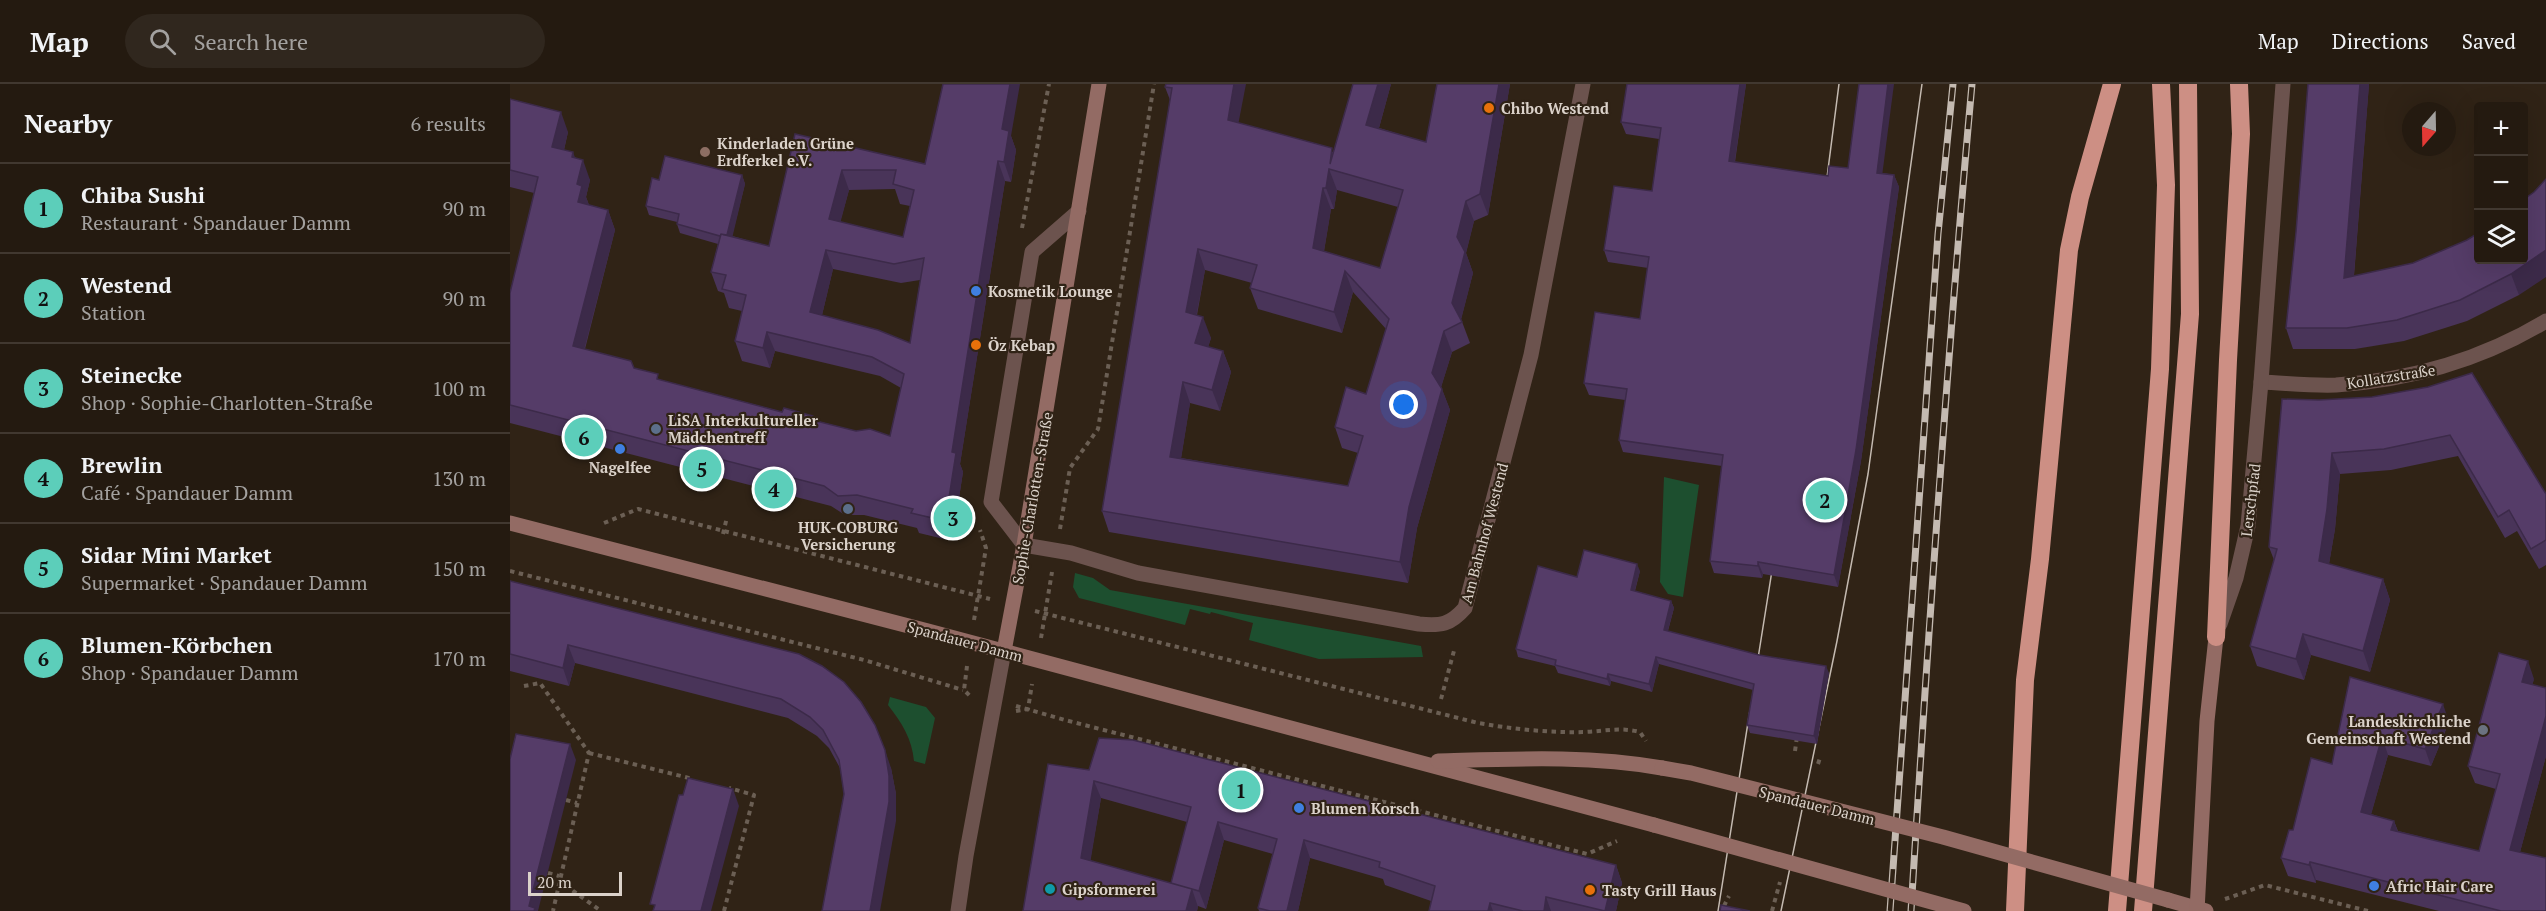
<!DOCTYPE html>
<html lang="en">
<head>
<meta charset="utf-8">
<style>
	body { margin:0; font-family:"PT Serif",serif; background:#30271e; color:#f1f3f6 }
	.controls { position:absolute; right:18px; top:18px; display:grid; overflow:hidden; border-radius:6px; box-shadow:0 6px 24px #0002 }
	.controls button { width:54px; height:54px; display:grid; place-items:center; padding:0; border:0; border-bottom:2px solid #413830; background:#241a10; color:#f1f3f6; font:30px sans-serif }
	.compass { position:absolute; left:1892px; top:18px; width:54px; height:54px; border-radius:50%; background:#241a10; box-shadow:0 6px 24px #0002; rotate:200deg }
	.scale { position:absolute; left:18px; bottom:15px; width:94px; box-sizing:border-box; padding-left:6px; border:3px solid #dbd2ca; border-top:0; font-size:16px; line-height:21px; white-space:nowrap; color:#dbd2ca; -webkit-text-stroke:4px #302316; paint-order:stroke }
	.you { position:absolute; left:894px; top:321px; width:21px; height:21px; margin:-15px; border:4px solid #fff; border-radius:50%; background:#1a73e8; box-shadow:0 0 0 9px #1a73e833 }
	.badge { display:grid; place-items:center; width:39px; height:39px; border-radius:50%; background:#5cceba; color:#111; font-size:20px; font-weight:700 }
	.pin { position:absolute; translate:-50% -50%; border:3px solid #fff; box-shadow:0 2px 6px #0006 }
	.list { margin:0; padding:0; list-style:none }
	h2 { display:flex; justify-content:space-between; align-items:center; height:78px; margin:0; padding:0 24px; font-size:26px }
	h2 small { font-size:20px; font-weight:400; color:#a3a19f }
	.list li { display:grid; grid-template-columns:39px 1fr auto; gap:18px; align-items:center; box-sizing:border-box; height:90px; padding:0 24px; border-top:2px solid #413830 }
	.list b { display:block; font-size:22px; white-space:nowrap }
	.list p { margin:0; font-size:20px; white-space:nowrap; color:#a3a19f }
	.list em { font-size:20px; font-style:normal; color:#a3a19f }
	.icon { flex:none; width:33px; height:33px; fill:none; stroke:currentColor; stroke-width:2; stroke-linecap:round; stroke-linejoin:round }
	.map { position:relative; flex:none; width:2036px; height:827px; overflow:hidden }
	header { display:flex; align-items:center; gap:36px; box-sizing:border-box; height:84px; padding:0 30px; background:#241a10; border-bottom:2px solid #413830 }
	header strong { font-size:28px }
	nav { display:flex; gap:33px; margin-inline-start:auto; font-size:21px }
	.search { width:420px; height:54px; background:#30271e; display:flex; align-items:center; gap:15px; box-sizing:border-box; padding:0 21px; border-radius:33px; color:#a3a19f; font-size:22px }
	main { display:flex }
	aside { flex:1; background:#241a10 }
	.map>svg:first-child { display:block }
	.green { fill:#1d4f2f }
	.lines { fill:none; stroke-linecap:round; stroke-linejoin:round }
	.path { stroke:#6b5f54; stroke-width:4; stroke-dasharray:4.5 4.5; stroke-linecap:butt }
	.lane { stroke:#6c534e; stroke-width:15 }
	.street { stroke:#6c534e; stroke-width:15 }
	.secondary { stroke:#936b64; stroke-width:15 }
	.highway { stroke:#cd8f84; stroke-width:18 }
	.tram { stroke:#c4bab1; stroke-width:1.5 }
	.rail-casing { stroke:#c4bab1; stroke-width:7 }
	.rail { stroke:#302316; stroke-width:4.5; stroke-dasharray:14; stroke-linecap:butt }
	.secondary-bridge { stroke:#936b64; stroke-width:15 }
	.wall { fill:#493459; fill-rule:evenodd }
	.shaded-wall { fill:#3c2a49 }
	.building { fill:#553c68; stroke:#3c2a49; stroke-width:1.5; fill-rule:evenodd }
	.food-dot { fill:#e8710a; stroke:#302316; stroke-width:2 }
	.education-dot { fill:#8d6e63; stroke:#302316; stroke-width:2 }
	.shop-dot { fill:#3f7fe0; stroke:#302316; stroke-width:2 }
	.service-dot { fill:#5c6f8a; stroke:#302316; stroke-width:2 }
	.worship-dot { fill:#6b7280; stroke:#302316; stroke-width:2 }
	.culture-dot { fill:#0f9aa8; stroke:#302316; stroke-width:2 }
	.labels { text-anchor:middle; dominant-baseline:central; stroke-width:4.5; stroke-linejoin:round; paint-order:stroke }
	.poi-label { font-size:15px; font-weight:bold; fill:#dbd2ca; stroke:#302316; text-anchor:start }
	.street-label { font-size:15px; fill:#dbd2ca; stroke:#302316 }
</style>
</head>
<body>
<header>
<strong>Map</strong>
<div class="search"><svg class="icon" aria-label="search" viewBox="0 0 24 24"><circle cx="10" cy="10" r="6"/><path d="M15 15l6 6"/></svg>Search here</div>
<nav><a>Map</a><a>Directions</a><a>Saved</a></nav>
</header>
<main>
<aside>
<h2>Nearby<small>6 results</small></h2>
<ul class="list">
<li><span class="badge">1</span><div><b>Chiba Sushi</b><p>Restaurant · Spandauer Damm</p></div><em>90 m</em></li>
<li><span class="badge">2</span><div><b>Westend</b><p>Station</p></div><em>90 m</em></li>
<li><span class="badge">3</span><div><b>Steinecke</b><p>Shop · Sophie-Charlotten-Straße</p></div><em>100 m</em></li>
<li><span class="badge">4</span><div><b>Brewlin</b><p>Café · Spandauer Damm</p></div><em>130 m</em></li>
<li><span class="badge">5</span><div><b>Sidar Mini Market</b><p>Supermarket · Spandauer Damm</p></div><em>150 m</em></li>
<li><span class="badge">6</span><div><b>Blumen-Körbchen</b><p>Shop · Spandauer Damm</p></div><em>170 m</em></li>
</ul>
</aside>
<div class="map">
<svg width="2036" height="827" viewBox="0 0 2036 827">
	<rect width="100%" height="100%" fill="#302316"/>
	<!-- green -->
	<g class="green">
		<path d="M1154 393 1189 401 1173 513 1158 510 1150 498Z"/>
		<path d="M565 489 583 494 600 506 911 562 913 573 809 575 739 556 743 539 701 528 700 530 680 525 675 541 569 514 563 503Z"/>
		<path d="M380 613 416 623 425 634 415 680 404 677C402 655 392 639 378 621Z"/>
	</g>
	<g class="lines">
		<!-- path -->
		<g class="path">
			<path d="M512 144 539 0"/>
			<path d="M94 439 128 425 480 515"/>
			<path d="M550 445 560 384 588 345 644 0"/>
			<path d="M213 450 217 433"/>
			<path d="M0 487 354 576 453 606"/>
			<path d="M525 527 968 639C1003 645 1039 649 1075 648 1095 647 1111 643 1130 648L1136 657"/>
			<path d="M464 536 476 464 470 446"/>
			<path d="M531 554 542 488"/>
			<path d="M457 582 454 606 461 613"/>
			<path d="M14 602 30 599 79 669 43 827"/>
			<path d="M931 615 945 563"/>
			<path d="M506 622 555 636 1077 770 1107 757"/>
			<path d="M506 627 518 625 522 600"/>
			<path d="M1285 667 1287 653"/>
			<path d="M79 669 183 695"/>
			<path d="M1308 680 1310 674"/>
			<path d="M56 716 67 719"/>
			<path d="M38 789 49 792"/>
			<path d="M48 796 91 827"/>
			<path d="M1715 815 1755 801 1858 827"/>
			<path d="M1214 822 1219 812"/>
			<path d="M214 827 244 711 219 704"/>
			<path d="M1262 827 1270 798"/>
		</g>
		<!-- lane -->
		<path class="lane" d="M514 461 481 418 522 168 569 127"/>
		<!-- street -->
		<g class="street">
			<path d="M1751 298C1776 299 1801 302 1826 301 1902 296 1971 276 2036 237"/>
			<path d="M514 461 561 469 628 489 909 540C931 542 940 541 955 524L1021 271 1073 0"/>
			<path d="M1710 540 1726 494 1738 442 1751 298 1773 0"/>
			<path d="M448 827 456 772 494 567"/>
		</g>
		<!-- secondary -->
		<g class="secondary">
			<path d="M0 439 418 547 1144 741"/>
			<path d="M494 567 514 461 589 0"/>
			<path d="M928 677C1003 675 1077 671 1152 684"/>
			<path d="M1658 816 1696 827"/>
			<path d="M1687 827 1697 637 1706 553"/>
		</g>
		<!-- highway -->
		<g class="highway">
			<path d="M1706 553 1718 276 1731 50 1729 0"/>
			<path d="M1505 827 1515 596 1530 475 1559 166 1570 113 1602 0"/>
			<path d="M1607 827 1650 285 1656 101 1651 0"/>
			<path d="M1633 827 1680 230 1678 0"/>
		</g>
		<!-- tram -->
		<g class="tram">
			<path d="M1315 109 1329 0"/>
			<path d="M1246 587 1264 474"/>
			<path d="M1208 827 1240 626"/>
			<path d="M1271 827 1327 557 1358 390 1412 0"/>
		</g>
		<!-- rail casing -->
		<g class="rail-casing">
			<g id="rail">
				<path d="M1380 827 1428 150 1443 0"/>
				<path d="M1401 827C1418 551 1437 275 1462 0"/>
			</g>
		</g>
		<!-- rail -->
		<use href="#rail" class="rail"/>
		<!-- secondary-bridge -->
		<g class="secondary-bridge">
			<path d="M1152 684 1181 689 1433 753 1658 816"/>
			<path d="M1144 741 1454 827"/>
		</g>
	</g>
	<!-- wall -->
	<g class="wall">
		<path d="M656 0 729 39 823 68 881 0 869 44 916 58 1000 0 978 131 964 137 956 169 963 189 951 235 960 259 942 268 931 303 940 326 907 444 898 499 599 448 592 427 660 16 655 3ZM827 106 888 123 870 184 814 167 821 125H824ZM695 186 742 199 740 204 748 225 832 249 843 208 876 245 856 310 825 343 832 364 848 369 838 402 671 374 680 319 710 327 721 288 713 267 698 263 701 254 687 231Z"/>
		<path d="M1117 0H1236L1225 78 1318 92 1373 89 1384 91 1389 103 1351 377 1328 503 1253 490 1252 494 1204 489 1200 477 1212 382 1113 368 1109 356 1115 316 1079 311 1074 299 1130 235 1138 184 1098 178 1094 166 1142 107 1149 55 1116 50 1111 38Z"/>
		<path d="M1798 0H1859L1844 192 2013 176 2009 211 1957 237 1894 257 1845 265H1783L1776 244 1786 148Z"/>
		<path d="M0 15 58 48 54 66 66 74 80 96 76 113 79 121 98 126 105 146 75 265 124 284 151 296 346 347 380 352 391 304 370 292 265 267 260 284 232 277 225 257 232 227 219 224 214 209 208 207 201 188 208 160 170 149 167 140V138L139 131 136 122 149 96 232 91 235 100 222 152 259 162 285 50 415 80 501 52 506 66 501 98 495 97 450 380 453 388 443 453 438 452V456L409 449 407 444 354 431H335L321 422 0 339V209L24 109 0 103ZM385 105 390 120 400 122 393 153 330 138 339 106ZM323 185 391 199 410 196 400 259 312 231Z"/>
		<path d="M1918 303 2036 410V481L2029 485 2007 447 1995 454 1948 372 1881 386 1830 390 1825 445 1819 480 1873 495 1880 516 1860 588 1801 571 1794 596 1747 582 1740 562 1764 476 1759 463 1809 316 1862 313Z"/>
		<path d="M1130 487 1125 507 1161 517 1164 524 1158 547 1319 589 1307 660 1240 649 1237 641 1243 606 1149 580 1142 608 1101 597 1100 602 1048 589 1045 582 1008 573 1006 565 1067 493Z"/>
		<path d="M0 497 289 570 381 684 386 710V737L334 710 330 684 319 664 307 652 278 634 65 579 59 602 0 587Z"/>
		<path d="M1840 593 1939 638 1921 682 1878 671 1861 730 1884 737 1888 747 1969 767 1986 705 1965 699 1958 682 2024 595 2022 601 2036 604V672L2010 768 2036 827H1929L1806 796V799L1778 792 1771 774 1783 746 1822 680Z"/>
		<path d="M538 680 1106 781 1112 799 1106 827H919L921 817 875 801 873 795 800 774 788 827H749L748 824 763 770 714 756 696 825 688 822 687 827H513ZM591 714 677 738 662 800 580 777Z"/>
	</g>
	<!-- shaded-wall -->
	<g class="shaded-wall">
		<path d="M500 0H510L501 52 506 66 501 98 494 78 492 45Z"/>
		<path d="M724 0H736L725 57 718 36Z"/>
		<path d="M868 0H881L864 62 856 41Z"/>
		<path d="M989 0H1000L978 131 970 110Z"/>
		<path d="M1230 0H1236L1223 89 1219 77Z"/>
		<path d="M1378 0H1384L1371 100 1367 89Z"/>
		<path d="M1850 0H1859L1842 215 1834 194Z"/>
		<path d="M51 28 58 48 50 83 42 63Z"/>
		<path d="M63 68 70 87 73 76 80 96 76 113 79 121 68 118 67 100 62 73Z"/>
		<path d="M488 77 495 97 450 380 453 388 443 453 436 433 442 368Z"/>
		<path d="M819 85 827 106 824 125 816 104Z"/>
		<path d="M332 86 339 106 326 155 319 135Z"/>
		<path d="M232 91 235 100 220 163 216 153Z"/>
		<path d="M1384 91 1389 103 1351 377 1328 503 1324 491Z"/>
		<path d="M813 104 821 125 811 185 803 164Z"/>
		<path d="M956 117 964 137 956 169 963 189 950 240 942 219 947 153Z"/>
		<path d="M98 126 105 146 70 282 63 262Z"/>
		<path d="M688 165 695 186 683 249 676 228Z"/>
		<path d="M316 166 323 185 308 248 300 228Z"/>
		<path d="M2036 166V193L2009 211 2001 190Z"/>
		<path d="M835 187 843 208 832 249 824 228Z"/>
		<path d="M693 233 701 254 693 280 685 259Z"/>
		<path d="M934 247 942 268 929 310 922 289Z"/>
		<path d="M257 248 265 267 260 284 253 264Z"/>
		<path d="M713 267 721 288 710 327 702 306Z"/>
		<path d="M673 298 680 319 668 394 660 373Z"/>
		<path d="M932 305 940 326 907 444 898 499 890 478 899 423Z"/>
		<path d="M1822 369 1830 390 1825 445 1816 497 1809 477Z"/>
		<path d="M431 433 438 452V456L431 436Z"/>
		<path d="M1248 478 1253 490 1252 494 1248 482Z"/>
		<path d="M1127 480 1130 487 1123 513 1121 506Z"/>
		<path d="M1873 495 1880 516 1860 588 1853 567Z"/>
		<path d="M1161 517 1164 524 1156 553 1154 546Z"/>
		<path d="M1793 550 1801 571 1794 596 1786 575Z"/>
		<path d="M58 561 65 579 59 602 53 584Z"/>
		<path d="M1146 573 1149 580 1142 608 1139 600Z"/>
		<path d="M2018 577 2024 595 2018 616 2012 598Z"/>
		<path d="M1316 582 1319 589 1307 660 1304 652Z"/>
		<path d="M1098 590 1101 597 1100 602 1097 595Z"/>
		<path d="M1933 620 1939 638 1921 682 1915 665Z"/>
		<path d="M2036 632V672L2006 783 2000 766Z"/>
		<path d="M1872 653 1878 671 1857 745 1851 728Z"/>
		<path d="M60 660 66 676 28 827H21L19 822Z"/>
		<path d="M375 666 381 684 386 710V737L370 827H360Z"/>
		<path d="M584 697 591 714 578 792 571 774Z"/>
		<path d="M223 705 229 722 201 827H191Z"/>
		<path d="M1884 737 1890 754 1881 746Z"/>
		<path d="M708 738 714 756 696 825 689 807Z"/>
		<path d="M794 756 800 774 788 827H777Z"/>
		<path d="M1800 778 1806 796V799L1799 781Z"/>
		<path d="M1106 781 1112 799 1106 827H1095Z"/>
		<path d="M682 805 688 823 687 827H676Z"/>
		<path d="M1036 813 1041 827H1034Z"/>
		<path d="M980 819 983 827H978Z"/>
	</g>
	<!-- building -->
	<g class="building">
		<path d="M433 0H500L492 45 499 47 494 78 488 77 442 368 446 369 436 433H431V436L401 429 403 425 347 411 328 412 314 402 0 321V209L28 93 0 86V15L51 28 42 63 63 68 62 73 73 76 67 100 72 102 68 118 98 126 63 262 121 277 124 284 148 290 147 295 272 328 274 324 303 332 302 336 346 347 360 345 380 352 394 290 362 273 257 248 253 264 225 257 236 211 212 205 216 191 201 188 211 150 259 162 285 50 415 80ZM332 86H386L383 100 404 106 393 153 319 135ZM316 166 384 180 414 174 400 259 368 246 300 228Z"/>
		<path d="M656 0H724L718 36 822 64 820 80 843 0H868L856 41 916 58 927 0H989L970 110 956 117 947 153 955 168 942 219 952 238 934 247 922 289 932 305 899 423 890 478 592 427 662 4 655 3ZM819 85 893 106 870 184 803 164 813 104H816ZM688 165 747 181 740 204 824 228 835 187 879 235 856 310 836 303 825 343 853 352 838 402 660 373 673 298 702 306 713 267 685 259 693 233 676 228Z"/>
		<path d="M1117 0H1230L1219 77 1318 92 1319 82 1338 84 1349 0H1378L1367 89 1384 91 1346 366 1324 491 1248 478V482L1200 477 1213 371 1109 356 1117 305 1074 299 1085 228 1130 235 1139 173 1094 166 1104 102 1142 107 1151 44 1111 38Z"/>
		<path d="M1798 0H1850L1834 194 1903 179 1957 156 1968 149V176H2013V116L2024 108 2036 95V166L2001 190 1950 216 1887 236 1837 244H1776L1786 148Z"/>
		<path d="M155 72 232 91 217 151 211 150 210 152 167 140 169 130 136 122 142 94 149 96Z"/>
		<path d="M1962 289 2036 410V456L2021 465 1999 426 1988 433 1940 351 1874 365 1822 369 1817 425 1809 477 1873 495 1853 567 1793 550 1786 575 1740 562 1767 465 1759 463 1772 315 1809 316 1862 313 1918 303Z"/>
		<path d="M1074 466 1127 480 1121 506 1161 517 1154 546 1249 571 1316 582 1304 652 1237 641 1244 600 1146 573 1139 600 1098 590 1097 595 1045 581 1046 576 1006 565 1028 482 1067 493Z"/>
		<path d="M0 497 289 570 312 582 334 598 351 618 365 641 375 666 379 692V718L360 827H312L334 710 329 676 313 646 300 633 271 615 58 561 53 584 0 570Z"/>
		<path d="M1989 569 2018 577 2012 598 2036 604V632L2000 766 2036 774V827H1991L1800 778 1799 781 1771 774 1779 746H1783L1801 674 1822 680 1840 593 1933 620 1915 665 1872 653 1851 728 1884 737 1881 746 1969 767 1990 690 1958 682Z"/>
		<path d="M6 650 60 660 19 822 25 824 24 827H0V675Z"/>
		<path d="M589 654 623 656 1106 781 1095 827 1036 813 1034 827H1013L980 819 978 827H919L925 802 869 783 870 778 794 756 777 827H760L748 824 767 755 708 738 689 807 661 799 681 723 584 697 571 774 682 805 676 827H513L538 680 579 686Z"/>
		<path d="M178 694 223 705 191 827H143L145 821 140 820 169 711H173Z"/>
		<path d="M1211 821 1240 827H1210Z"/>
	</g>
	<!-- markers -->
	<g class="food-dot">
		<circle cx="979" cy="24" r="6"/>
		<circle cx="466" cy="261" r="6"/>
		<circle cx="1080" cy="806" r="6"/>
	</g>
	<circle class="education-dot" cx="195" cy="68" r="6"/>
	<g class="shop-dot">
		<circle cx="466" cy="207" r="6"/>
		<circle cx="110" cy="365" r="6"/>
		<circle cx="789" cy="724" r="6"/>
		<circle cx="1864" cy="802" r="6"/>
	</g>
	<g class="service-dot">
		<circle cx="146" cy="345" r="6"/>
		<circle cx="338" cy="425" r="6"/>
	</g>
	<circle class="worship-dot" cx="1973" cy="646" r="6"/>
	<circle class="culture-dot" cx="540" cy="805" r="6"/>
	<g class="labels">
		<!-- poi labels -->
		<g class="poi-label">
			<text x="991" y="24">Chibo Westend</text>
			<text x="207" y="59">Kinderladen Grüne<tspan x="207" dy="17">Erdferkel e.V.</tspan></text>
			<text x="478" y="207">Kosmetik Lounge</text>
			<text x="478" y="261">Öz Kebap</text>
			<text x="158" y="336">LiSA Interkultureller<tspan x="158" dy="17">Mädchentreff</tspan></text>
			<text x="110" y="383" text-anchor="middle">Nagelfee</text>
			<text x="338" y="443" text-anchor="middle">HUK-COBURG<tspan x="338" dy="17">Versicherung</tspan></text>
			<text x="1961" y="637" text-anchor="end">Landeskirchliche<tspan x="1961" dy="17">Gemeinschaft Westend</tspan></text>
			<text x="801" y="724">Blumen Korsch</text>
			<text x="1876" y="802">Afric Hair Care</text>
			<text x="552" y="805">Gipsformerei</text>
			<text x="1092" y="806">Tasty Grill Haus</text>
		</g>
		<!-- street labels -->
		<g class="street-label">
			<text transform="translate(1881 292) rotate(-9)">Kollatzstraße</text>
			<text transform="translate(522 414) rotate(-80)">Sophie-Charlotten-Straße</text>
			<text transform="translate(1740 416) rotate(-83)">Lerschpfad</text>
			<text transform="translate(974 449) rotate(-75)">Am Bahnhof Westend</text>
			<text transform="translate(455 557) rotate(15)">Spandauer Damm</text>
			<text transform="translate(1307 721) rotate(14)">Spandauer Damm</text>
		</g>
	</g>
</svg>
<div class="controls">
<button>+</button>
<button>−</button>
<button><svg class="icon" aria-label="layers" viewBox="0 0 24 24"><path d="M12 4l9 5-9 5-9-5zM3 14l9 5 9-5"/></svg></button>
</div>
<svg class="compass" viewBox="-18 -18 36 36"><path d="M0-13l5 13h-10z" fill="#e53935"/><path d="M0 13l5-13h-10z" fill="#a3a19f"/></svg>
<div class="scale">20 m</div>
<div class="you"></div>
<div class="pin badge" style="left:731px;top:706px">1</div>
<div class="pin badge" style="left:1315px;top:416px">2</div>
<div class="pin badge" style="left:443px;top:434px">3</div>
<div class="pin badge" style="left:264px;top:405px">4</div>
<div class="pin badge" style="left:192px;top:385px">5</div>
<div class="pin badge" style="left:74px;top:353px">6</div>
</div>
</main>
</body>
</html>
